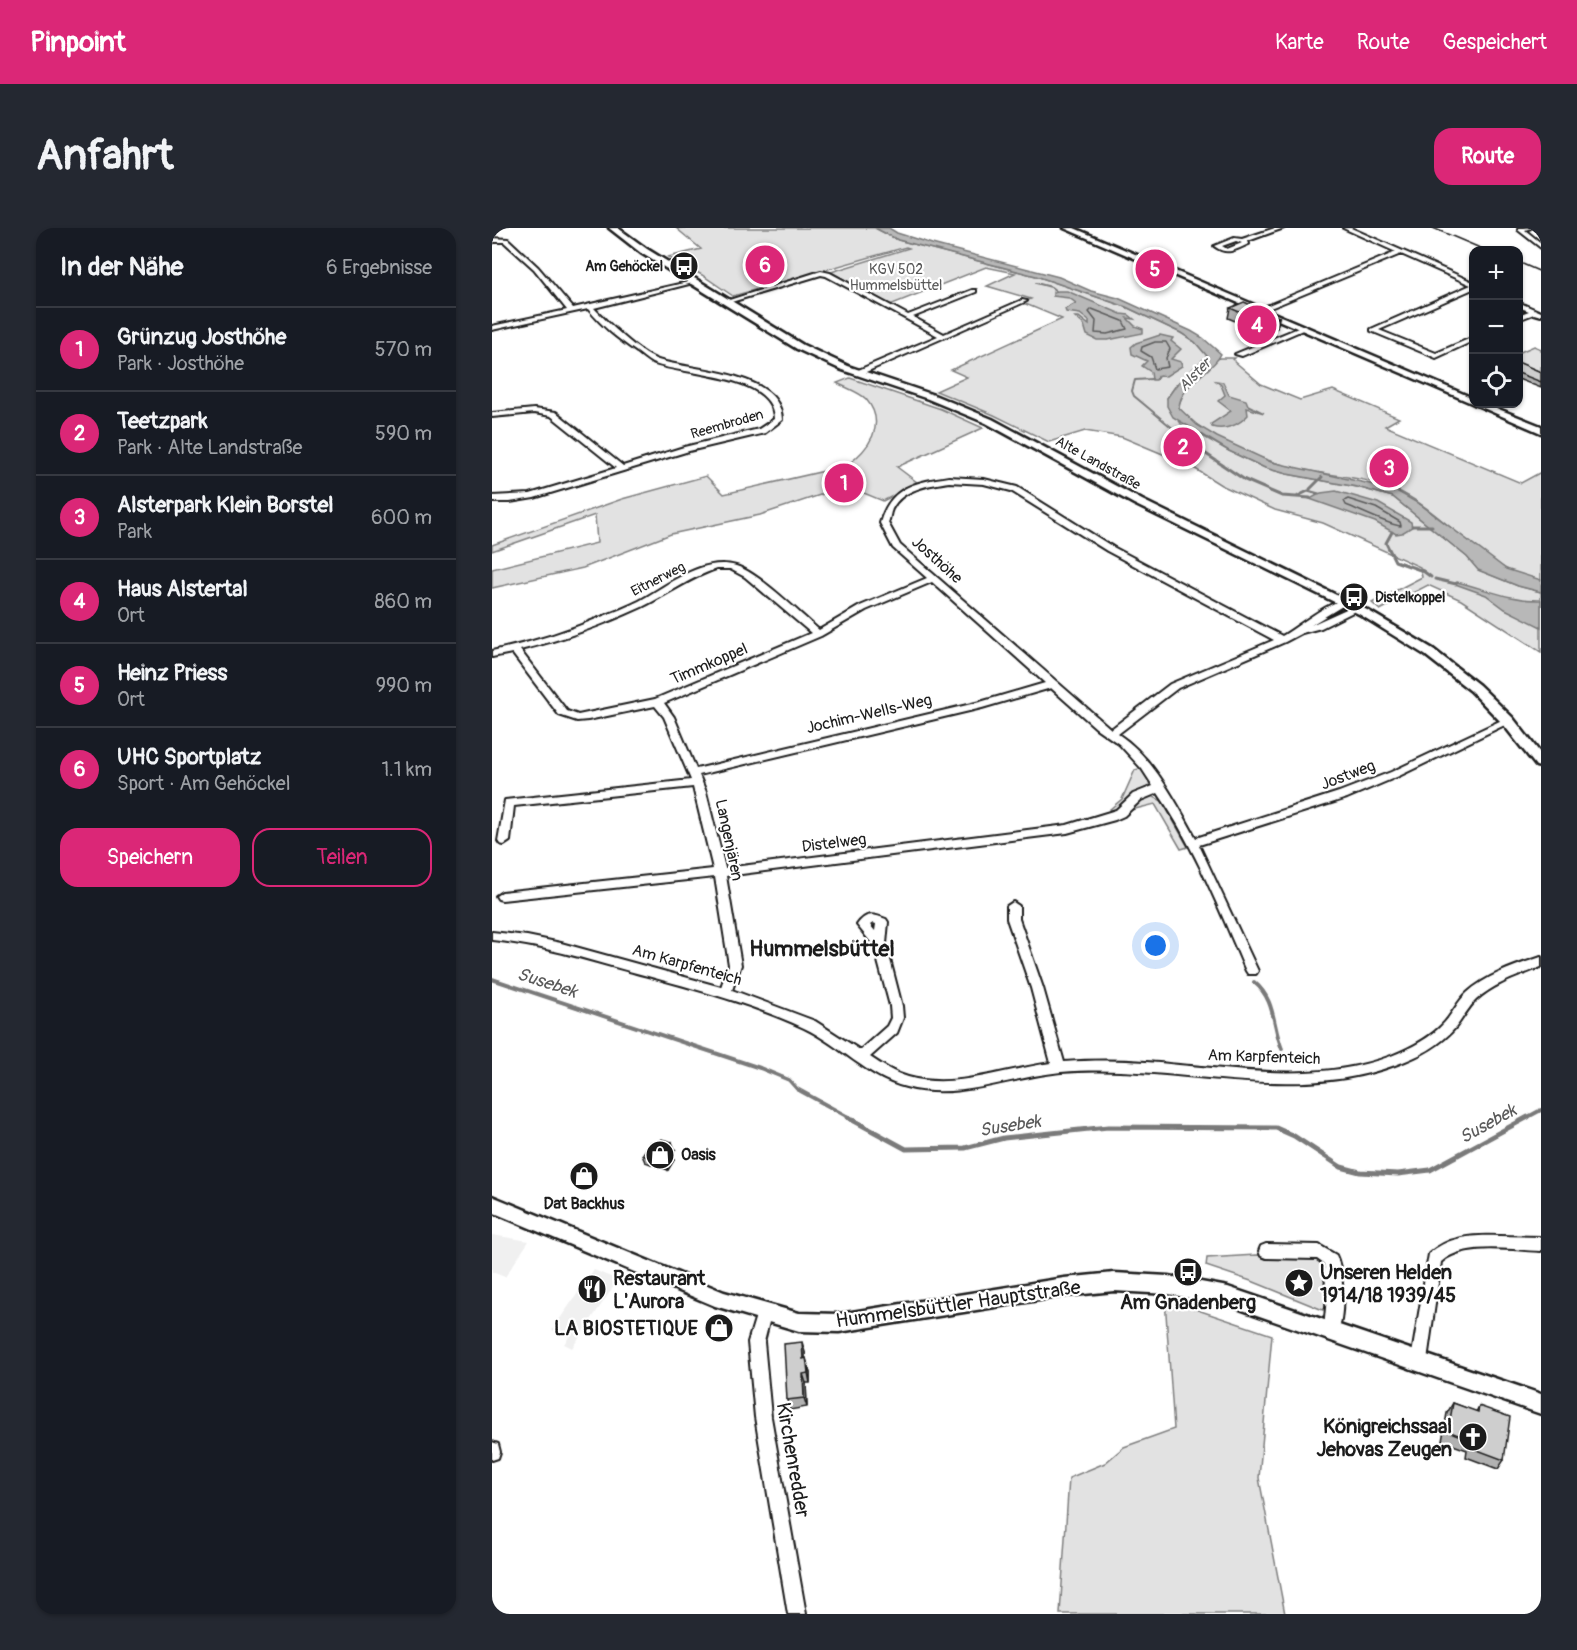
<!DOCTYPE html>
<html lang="de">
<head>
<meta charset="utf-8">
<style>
	body { margin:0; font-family:Pangolin,sans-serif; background:#242831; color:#f1f3f6 }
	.controls { position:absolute; right:18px; top:18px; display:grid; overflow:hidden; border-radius:12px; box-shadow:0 2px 4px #0004 }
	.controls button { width:54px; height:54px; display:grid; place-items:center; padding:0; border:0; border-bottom:2px solid #363941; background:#171b24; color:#f1f3f6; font:30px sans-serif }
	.you { position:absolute; left:664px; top:718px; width:21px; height:21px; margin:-15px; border:4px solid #fff; border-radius:50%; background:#1a73e8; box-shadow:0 0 0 9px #1a73e833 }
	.badge { display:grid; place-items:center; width:39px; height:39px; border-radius:50%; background:#db2777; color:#fff; font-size:20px; font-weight:700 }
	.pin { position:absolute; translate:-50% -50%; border:3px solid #fff; box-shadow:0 2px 6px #0006 }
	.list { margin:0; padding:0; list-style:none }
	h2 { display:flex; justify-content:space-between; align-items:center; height:78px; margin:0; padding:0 24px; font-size:26px }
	h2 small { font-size:20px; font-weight:400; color:#9ea1a6 }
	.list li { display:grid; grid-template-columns:39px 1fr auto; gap:18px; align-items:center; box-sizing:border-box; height:84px; padding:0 24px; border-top:2px solid #363941 }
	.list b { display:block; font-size:22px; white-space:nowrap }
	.list p { margin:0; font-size:20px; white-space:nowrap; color:#9ea1a6 }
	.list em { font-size:20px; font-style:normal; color:#9ea1a6 }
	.actions { display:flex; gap:12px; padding:18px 24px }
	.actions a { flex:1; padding:14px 0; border:2px solid #db2777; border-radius:18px; text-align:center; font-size:21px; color:#db2777 }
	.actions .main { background:#db2777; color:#fff }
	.icon { flex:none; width:33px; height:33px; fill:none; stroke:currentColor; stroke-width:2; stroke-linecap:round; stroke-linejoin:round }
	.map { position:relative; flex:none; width:1049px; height:1386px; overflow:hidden; border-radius:18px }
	header { display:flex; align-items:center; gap:36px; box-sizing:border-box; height:84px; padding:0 30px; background:#db2777; color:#fff }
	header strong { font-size:28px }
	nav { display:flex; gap:33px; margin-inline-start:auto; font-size:21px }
	.intro { display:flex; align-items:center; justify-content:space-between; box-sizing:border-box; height:144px; padding:0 36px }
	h1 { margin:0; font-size:42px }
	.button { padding:15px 27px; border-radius:18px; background:#db2777; color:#fff; font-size:21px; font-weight:700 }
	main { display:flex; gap:36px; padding:0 36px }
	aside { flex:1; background:#171b24; border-radius:18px; box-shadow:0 2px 4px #0004 }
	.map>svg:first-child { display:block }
	.built { fill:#f0f0f0 }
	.green { fill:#e2e2e2; stroke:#7f7f7f; stroke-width:1.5 }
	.water { fill:#b8b8b8; stroke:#7a7a7a; stroke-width:1.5 }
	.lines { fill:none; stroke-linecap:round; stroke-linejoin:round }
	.shore { stroke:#5a5a5a; stroke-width:1.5 }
	.stream-far3 { stroke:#7a7a7a; stroke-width:2 }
	.stream-far2 { stroke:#7a7a7a; stroke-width:3 }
	.stream-far1 { stroke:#7a7a7a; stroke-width:4 }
	.stream { stroke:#7a7a7a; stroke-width:5 }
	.minor-casing { stroke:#1c1c1c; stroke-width:4 }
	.major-casing { stroke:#1c1c1c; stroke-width:5 }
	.minor { fill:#fff; fill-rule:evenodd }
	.major { fill:#fff; fill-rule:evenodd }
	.tram { stroke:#1c1c1c; stroke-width:1.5 }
	.wall { fill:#b1b1b1; stroke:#1c1c1c; stroke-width:1.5 }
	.shaded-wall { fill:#909090; stroke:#1c1c1c; stroke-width:1.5 }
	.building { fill:#cecece; stroke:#1c1c1c; stroke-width:1.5 }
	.labels { text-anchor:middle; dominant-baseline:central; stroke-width:4.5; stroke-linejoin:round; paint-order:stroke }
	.far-poi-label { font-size:14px; font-weight:bold; fill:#1c1c1c; stroke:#fff; text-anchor:end }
	.far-park-label { font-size:14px; fill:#575757; stroke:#fff }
	.far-street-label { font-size:14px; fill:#1c1c1c; stroke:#fff }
	.far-water-label { font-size:15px; font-style:italic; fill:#5a5a5a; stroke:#fff }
	.street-label { font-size:16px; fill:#1c1c1c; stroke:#fff }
	.poi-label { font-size:16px; font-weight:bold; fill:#1c1c1c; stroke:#fff; text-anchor:start }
	.water-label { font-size:18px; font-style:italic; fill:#5a5a5a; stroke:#fff }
	.near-poi-label { font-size:20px; font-weight:bold; fill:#1c1c1c; stroke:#fff; text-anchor:start }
	.near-street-label { font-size:20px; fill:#1c1c1c; stroke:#fff }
	.district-label { font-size:22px; font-weight:bold; fill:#1c1c1c; stroke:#fff }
</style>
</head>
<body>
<header>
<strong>Pinpoint</strong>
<nav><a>Karte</a><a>Route</a><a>Gespeichert</a></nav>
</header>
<div class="intro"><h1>Anfahrt</h1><a class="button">Route</a></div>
<main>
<aside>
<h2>In der Nähe<small>6 Ergebnisse</small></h2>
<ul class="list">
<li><span class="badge">1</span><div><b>Grünzug Josthöhe</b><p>Park · Josthöhe</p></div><em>570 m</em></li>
<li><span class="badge">2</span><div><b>Teetzpark</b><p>Park · Alte Landstraße</p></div><em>590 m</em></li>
<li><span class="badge">3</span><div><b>Alsterpark Klein Borstel</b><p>Park</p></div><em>600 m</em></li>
<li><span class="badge">4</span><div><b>Haus Alstertal</b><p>Ort</p></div><em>860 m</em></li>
<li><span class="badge">5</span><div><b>Heinz Priess</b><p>Ort</p></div><em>990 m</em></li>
<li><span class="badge">6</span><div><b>UHC Sportplatz</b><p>Sport · Am Gehöckel</p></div><em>1.1 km</em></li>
</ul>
<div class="actions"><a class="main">Speichern</a><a>Teilen</a></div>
</aside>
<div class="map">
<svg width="1049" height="1386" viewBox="0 0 1049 1386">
	<rect width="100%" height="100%" fill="#fff"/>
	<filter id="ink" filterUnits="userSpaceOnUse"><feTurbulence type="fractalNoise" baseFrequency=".0167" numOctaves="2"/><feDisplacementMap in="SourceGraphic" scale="12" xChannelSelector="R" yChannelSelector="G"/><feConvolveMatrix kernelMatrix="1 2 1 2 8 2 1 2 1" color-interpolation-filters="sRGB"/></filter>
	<g filter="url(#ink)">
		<!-- built -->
		<g class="built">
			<path d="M0 1007 37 1013 13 1049 0 1044Z"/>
			<path d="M102 1042 126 1052 80 1120 72 1116 77 1109 60 1102Z"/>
		</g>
		<!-- green -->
		<g class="green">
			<path d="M184 0H383L406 12 544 48 634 79 689 105 703 114 715 128 685 156 675 170 689 196 737 223 773 240 795 246 865 259 901 269 975 329 987 342 1026 358 1049 364V424L969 372 936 357 888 382 880 375 930 349 928 339 831 295 783 282 729 257 697 237 630 209 593 203 557 214 502 187 444 163 475 149 459 142 570 91 531 75 539 71 495 58 523 45 494 39 398 77 339 44 417 20 414 19 241 68 210 47 176 29 209 21Z"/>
			<path d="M1042 118 1049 121V142L1043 145 1027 138 1026 125Z"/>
			<path d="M727 130H743L741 132 769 156 808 172 841 162 907 190 893 198 1029 255 1049 244V352C1037 350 1025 347 1014 341 975 320 944 279 902 261 876 250 845 248 817 243 775 235 715 213 687 180 688 161 713 141 727 130Z"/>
			<path d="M358 150 449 181 491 200 405 239 426 255 391 273 355 258 268 287 179 306 91 340 0 360V341L105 315 103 287 0 323V317L130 271 214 248 232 266 354 238C376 222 396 197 374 171 367 164 354 160 345 155Z"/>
			<path d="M651 540 658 552 657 558C643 566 633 577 619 585L617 582 630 571 643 542Z"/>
			<path d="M658 567 670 573 696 619 689 621 663 576 639 582 649 572Z"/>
			<path d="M764 1027 821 1028 835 1037V1078L831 1082 762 1054 714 1038 715 1030Z"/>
			<path d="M673 1071 780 1107 767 1250 793 1386H568L577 1250 613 1235 632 1219 682 1201Z"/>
		</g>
		<!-- water -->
		<g class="water">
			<path d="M383 0H397L405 5 440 16 567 49 599 63 626 70 699 103 711 110 729 126C720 145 688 155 687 180L705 197 725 209 779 234 901 261 929 277 1014 341 1049 352V364L1026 358 986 342 975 329 901 269 865 259 795 246 773 240 737 223 681 189 675 178V170L685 156 715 128 703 114 689 105 634 79 544 48 406 12Z"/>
			<path d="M566 63H575L629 86 637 87 642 91 635 90 643 98 651 101V105L616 112H605L595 107 592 97 583 89H587L597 97V93L588 86 574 84 573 81 584 75 577 70 561 68V64Z"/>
			<path d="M668 107 681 110 679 113 689 121 679 131 689 134 690 138 674 148 667 147 664 152H660L659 144 650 138 655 133 640 126 639 119 644 115Z"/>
			<path d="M724 153 731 154 737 167 754 172 756 177 772 185 755 180 756 187C747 197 733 203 720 199L719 196 739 183 726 173 733 167 729 157Z"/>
			<path d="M844 263 886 275 919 294 920 299 910 305 904 306 883 294 818 271 829 265Z"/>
			<path d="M965 354C994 361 1020 373 1049 372V399L1013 381 994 367 966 357 963 355Z"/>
		</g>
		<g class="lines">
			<!-- shore -->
			<g class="shore">
				<path d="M600 81 631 93 635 101 615 106 603 105 604 93 597 84Z"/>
				<path d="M663 114H674L678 121 674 130 676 139 663 141 659 129 649 123 650 119Z"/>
				<path d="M856 271 884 280 908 294 909 298C899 298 867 282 854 277L852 273Z"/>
			</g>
			<!-- stream-far3 -->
			<g class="stream-far3">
				<path d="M544 55 559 59 564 63"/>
				<path d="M660 151 643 152 640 163 642 168 707 222"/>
			</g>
			<!-- stream-far2 -->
			<g class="stream-far2">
				<path d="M705 220 753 252 790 268 818 270"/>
				<path d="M818 261 830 249"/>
				<path d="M806 268 816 263 827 266"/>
				<path d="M920 298H940"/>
				<path d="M900 304 894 315 903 333 931 343 939 349"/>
				<path d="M943 351 964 356"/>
			</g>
			<!-- stream-far1 -->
			<g class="stream-far1">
				<path d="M0 751 268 840 297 852 305 861 358 890"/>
				<path d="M762 754C784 772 780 797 790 821"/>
				<path d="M1034 890 1049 882"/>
			</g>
			<!-- stream -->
			<path class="stream" d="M355 889 414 921 473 920 512 910 616 899 784 900 802 908 849 939 868 944 906 946 938 942 1036 889"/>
			<!-- minor casing -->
			<g class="minor-casing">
				<g id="minor">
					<path d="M783 0H792L756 13 757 16C742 22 736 28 722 18L742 10 750 11ZM744 13 750 15 735 21 730 18Z"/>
					<path d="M851 0H859L981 54V61L887 102 944 125 979 110 981 109V113L944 130 879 103V101L979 57 909 26 771 83H767V81L904 24Z"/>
					<path d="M1026 0H1039L1033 2 1049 15V20L1026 2Z"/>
					<path d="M0 10 16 11 46 39 81 80 205 52V54L102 80C116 95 147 125 166 132 200 143 290 143 290 192L273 205 197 223 42 270 18 274H0V268L38 266 124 240 59 188 42 185 0 189V185L42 181 64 184 131 238 192 219 267 201 282 191C282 145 191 148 160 135 155 132 149 127 145 124 125 110 112 100 96 81L0 102V98L75 82 42 41 12 14H0Z"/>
					<path d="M329 43 338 45 416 87 480 62H484V64L421 89 452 106 530 72 535 73 367 147 363 145 364 143 446 108 334 48 329 47 236 75 231 74Z"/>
					<path d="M1026 74 1049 84V88L1042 86 1026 92V87L1037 83 1026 79Z"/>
					<path d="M811 98 814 100 813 101 750 128 743 126Z"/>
					<path d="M457 249 492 251 525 259 621 319 790 408C806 399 839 371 855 372L857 374 819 397 861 378 864 377 869 380 829 400 810 405 793 414 686 460 626 506C661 529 684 574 704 610L847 564 899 544 1012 491 1016 490 1021 493 907 548 855 570 707 617 766 743 764 746H756L754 743C728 683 703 619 666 565L649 572 632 588 623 592 575 605 234 648 249 737 240 762 323 793 368 822 395 798 399 790 398 778 382 718 365 697C374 684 381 686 394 691L396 694 394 716 410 778 411 790 405 805 378 829C390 837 402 845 416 849 462 862 513 841 559 835L539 760 515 691V678L521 674 527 678V691L551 760 572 834C600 832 627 832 654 834 734 840 822 857 899 828 919 820 939 810 953 794 961 785 966 773 975 765 994 747 1025 737 1049 729V739C1027 748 1002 755 984 772 976 780 971 790 964 799 948 818 926 829 903 837 795 877 680 834 569 844 518 849 465 873 414 859 375 849 348 817 312 800 256 774 196 759 137 743 91 730 47 717 0 712V704L35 708 69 715 229 759 237 737 223 649 10 672 6 671 4 668 10 664 221 641 201 559 22 578 18 613 12 617 8 616 6 613 13 572 199 552 172 489 163 478 96 492 85 493 67 487 20 425 0 429V423C37 415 74 404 109 389 122 384 135 379 147 373 175 358 210 328 244 338 266 344 307 385 327 402L368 378 435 350 401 320 388 295C398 259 423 254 457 249ZM457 254 492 256 519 263 615 323 782 412 678 456 619 501 408 317 396 295C398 290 398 285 400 281 410 261 437 257 457 254ZM224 341H238L253 349 319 405 163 471 86 487 75 483 28 422C70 412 111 397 150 379 175 367 197 350 224 341ZM440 354 553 455 488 474 204 541 182 489 172 475 329 408 374 382ZM559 460 604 500 627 516 650 541 661 558 641 566 624 582 575 597 233 640 214 564 207 547 490 480ZM381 695 384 696 383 703 378 697Z"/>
					<path d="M1007 1008 1049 1009V1023C1020 1022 972 1013 949 1034L935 1132 933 1137 927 1140 921 1137 919 1132 937 1026C956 1008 982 1007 1007 1008Z"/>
					<path d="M774 1016 827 1017 844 1027C852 1044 853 1089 845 1106L840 1108 835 1106 832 1101 835 1069 832 1036 825 1031 774 1030 769 1028 767 1023 769 1018Z"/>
					<path d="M271 1079 276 1081 279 1086 272 1114 279 1189 314 1386H296L263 1189 256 1114 266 1081Z"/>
					<path d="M0 1214 6 1216 8 1224 6 1230 0 1232Z"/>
				</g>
			</g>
			<!-- major casing -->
			<g class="major-casing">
				<g id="major">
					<path d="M117 0H126L155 21 311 117 356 138 442 167 500 191 650 272 875 382 941 421 987 457 1021 490 1049 526V539L1044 538 1011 496 979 463 933 427 867 386 642 276 494 195 436 171 350 142 305 121 149 25Z"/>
					<path d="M572 0H582L981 170 982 176Z"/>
					<path d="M982 176H994L1049 198V205Z"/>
					<path d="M0 968 232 1064 307 1085 347 1086 572 1050 622 1045 676 1048 736 1059 1049 1166V1186L736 1077 676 1066 622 1063 572 1068 347 1104 307 1103 223 1078 0 984Z"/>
				</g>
			</g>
			<!-- minor -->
			<use href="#minor" class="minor"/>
			<!-- major -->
			<use href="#major" class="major"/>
			<!-- tram -->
			<g class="tram">
				<path d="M941 0 993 22"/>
				<path d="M1026 34 1049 44"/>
			</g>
		</g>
		<!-- wall -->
		<g class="wall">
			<path d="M738 80 787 89 785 100 772 105 736 90Z"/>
			<path d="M1026 136 1049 144V160L1026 151Z"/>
			<path d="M183 922 180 926 182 932 176 942 153 934 150 927Z"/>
			<path d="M313 1124V1130L318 1145V1155H314L315 1179 298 1182 295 1172Z"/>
			<path d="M961 1175 984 1184 987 1178 1012 1232 1006 1241 974 1229 975 1222 950 1213 955 1185Z"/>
		</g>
		<!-- shaded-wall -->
		<g class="shaded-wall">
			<path d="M787 89 785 100 772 105 773 95Z"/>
			<path d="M180 914 183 922 180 926 182 932 176 942 174 935 175 923Z"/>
			<path d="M310 1114 313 1124V1141L311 1131Z"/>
			<path d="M314 1130 318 1145V1155L316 1145Z"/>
			<path d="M311 1146 314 1155 315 1179 312 1170Z"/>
		</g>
		<!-- building -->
		<g class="building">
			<path d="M752 74 787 89 773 95 738 80Z"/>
			<path d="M1028 135 1049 144V154L1026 145V136Z"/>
			<path d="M169 911 180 914 175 923 180 925 174 935 150 927 159 914 165 916Z"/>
			<path d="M310 1114 311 1131 314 1130 315 1136 316 1145 311 1146 312 1170 295 1172 292 1116Z"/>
			<path d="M961 1175 986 1184 987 1178 1018 1189 1012 1232 980 1220 981 1213 956 1203Z"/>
		</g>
	</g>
	<!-- icons -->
	<defs>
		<g id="bus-disc" transform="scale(1.5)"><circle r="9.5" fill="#1c1c1c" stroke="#fff"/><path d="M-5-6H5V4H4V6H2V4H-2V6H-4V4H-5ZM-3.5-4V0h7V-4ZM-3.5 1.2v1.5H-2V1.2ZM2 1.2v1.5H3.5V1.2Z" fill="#fff"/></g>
		<g id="shop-disc" transform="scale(1.5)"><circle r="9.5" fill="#1c1c1c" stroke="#fff"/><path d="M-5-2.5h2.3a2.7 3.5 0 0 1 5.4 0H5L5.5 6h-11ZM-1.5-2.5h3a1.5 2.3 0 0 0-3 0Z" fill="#fff"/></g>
		<g id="sight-disc" transform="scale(1.5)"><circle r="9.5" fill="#1c1c1c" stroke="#fff"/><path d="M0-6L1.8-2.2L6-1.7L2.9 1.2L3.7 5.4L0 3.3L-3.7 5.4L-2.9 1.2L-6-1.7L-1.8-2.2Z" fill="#fff"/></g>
		<g id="restaurant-disc" transform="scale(1.5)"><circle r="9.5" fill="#1c1c1c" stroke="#fff"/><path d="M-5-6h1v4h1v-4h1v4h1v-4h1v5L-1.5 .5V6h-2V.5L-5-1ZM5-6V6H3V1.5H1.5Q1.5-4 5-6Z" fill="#fff"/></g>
		<g id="church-disc" transform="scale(1.5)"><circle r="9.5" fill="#1c1c1c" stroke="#fff"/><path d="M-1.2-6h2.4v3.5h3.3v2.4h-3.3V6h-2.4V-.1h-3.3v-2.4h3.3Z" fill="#fff"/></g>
	</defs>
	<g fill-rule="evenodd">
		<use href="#bus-disc" x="192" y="38"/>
		<use href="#bus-disc" x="862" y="369"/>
		<use href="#shop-disc" x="168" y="927"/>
		<use href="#shop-disc" x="92" y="948"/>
		<use href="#bus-disc" x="696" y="1044"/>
		<use href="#sight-disc" x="807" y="1055"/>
		<use href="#restaurant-disc" x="100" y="1061"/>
		<use href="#shop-disc" x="227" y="1100"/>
		<use href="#church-disc" x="981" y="1209"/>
	</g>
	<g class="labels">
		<!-- far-poi labels -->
		<g class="far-poi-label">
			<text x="171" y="38">Am Gehöckel</text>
			<text x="883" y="369" text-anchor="start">Distelkoppel</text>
		</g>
		<!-- far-park labels -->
		<g class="far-park-label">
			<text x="404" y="41">KGV 502<tspan x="404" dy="16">Hummelsbüttel</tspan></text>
		</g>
		<!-- far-street labels -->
		<g class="far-street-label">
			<text transform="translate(235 196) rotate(-16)">Reembroden</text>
			<text transform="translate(606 235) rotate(29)">Alte Landstraße</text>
			<text transform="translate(166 351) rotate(-27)">Eitnerweg</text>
		</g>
		<!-- far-water labels -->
		<g class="far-water-label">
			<text transform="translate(703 147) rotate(-46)">Alster</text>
		</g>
		<!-- street labels -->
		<g class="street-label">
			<text transform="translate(445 332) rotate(42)">Josthöhe</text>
			<text transform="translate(217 436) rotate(-23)">Timmkoppel</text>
			<text transform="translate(377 486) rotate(-13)">Jochim-Wells-Weg</text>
			<text transform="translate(856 547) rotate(-21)">Jostweg</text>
			<text transform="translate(237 612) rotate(78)">Langenjären</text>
			<text transform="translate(342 615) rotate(-7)">Distelweg</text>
			<text transform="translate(195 737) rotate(16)">Am Karpfenteich</text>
			<text transform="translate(772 829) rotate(2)">Am Karpfenteich</text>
		</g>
		<!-- poi labels -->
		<g class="poi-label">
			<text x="189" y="927">Oasis</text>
			<text x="92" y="976" text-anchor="middle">Dat Backhus</text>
		</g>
		<!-- water labels -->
		<g class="water-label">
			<text transform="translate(55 755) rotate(18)">Susebek</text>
			<text transform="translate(996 896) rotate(-29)">Susebek</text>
			<text transform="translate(518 898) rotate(-9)">Susebek</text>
		</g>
		<!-- near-poi labels -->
		<g class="near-poi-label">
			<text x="828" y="1044">Unseren Helden<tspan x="828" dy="23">1914/18 1939/45</tspan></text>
			<text x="121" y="1050">Restaurant<tspan x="121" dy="23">L'Aurora</tspan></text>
			<text x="696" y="1074" text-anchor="middle">Am Gnadenberg</text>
			<text x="206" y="1100" text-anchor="end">LA BIOSTETIQUE</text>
			<text x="960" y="1198" text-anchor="end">Königreichssaal<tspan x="960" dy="23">Jehovas Zeugen</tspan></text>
		</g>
		<!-- near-street labels -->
		<g class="near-street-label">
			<text transform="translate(466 1076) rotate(-8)">Hummelsbüttler Hauptstraße</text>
			<text transform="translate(301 1232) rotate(80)">Kirchenredder</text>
		</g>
		<!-- district labels -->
		<g class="district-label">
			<text x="330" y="721">Hummelsbüttel</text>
		</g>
	</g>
</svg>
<div class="controls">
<button>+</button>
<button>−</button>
<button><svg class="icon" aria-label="locate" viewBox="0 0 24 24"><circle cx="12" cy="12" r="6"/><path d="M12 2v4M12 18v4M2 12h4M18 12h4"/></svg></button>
</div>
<div class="you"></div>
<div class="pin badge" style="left:352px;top:255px">1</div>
<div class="pin badge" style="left:691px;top:219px">2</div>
<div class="pin badge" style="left:897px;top:240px">3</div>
<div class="pin badge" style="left:765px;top:97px">4</div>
<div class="pin badge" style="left:663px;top:41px">5</div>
<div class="pin badge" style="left:273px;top:37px">6</div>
</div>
</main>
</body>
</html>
